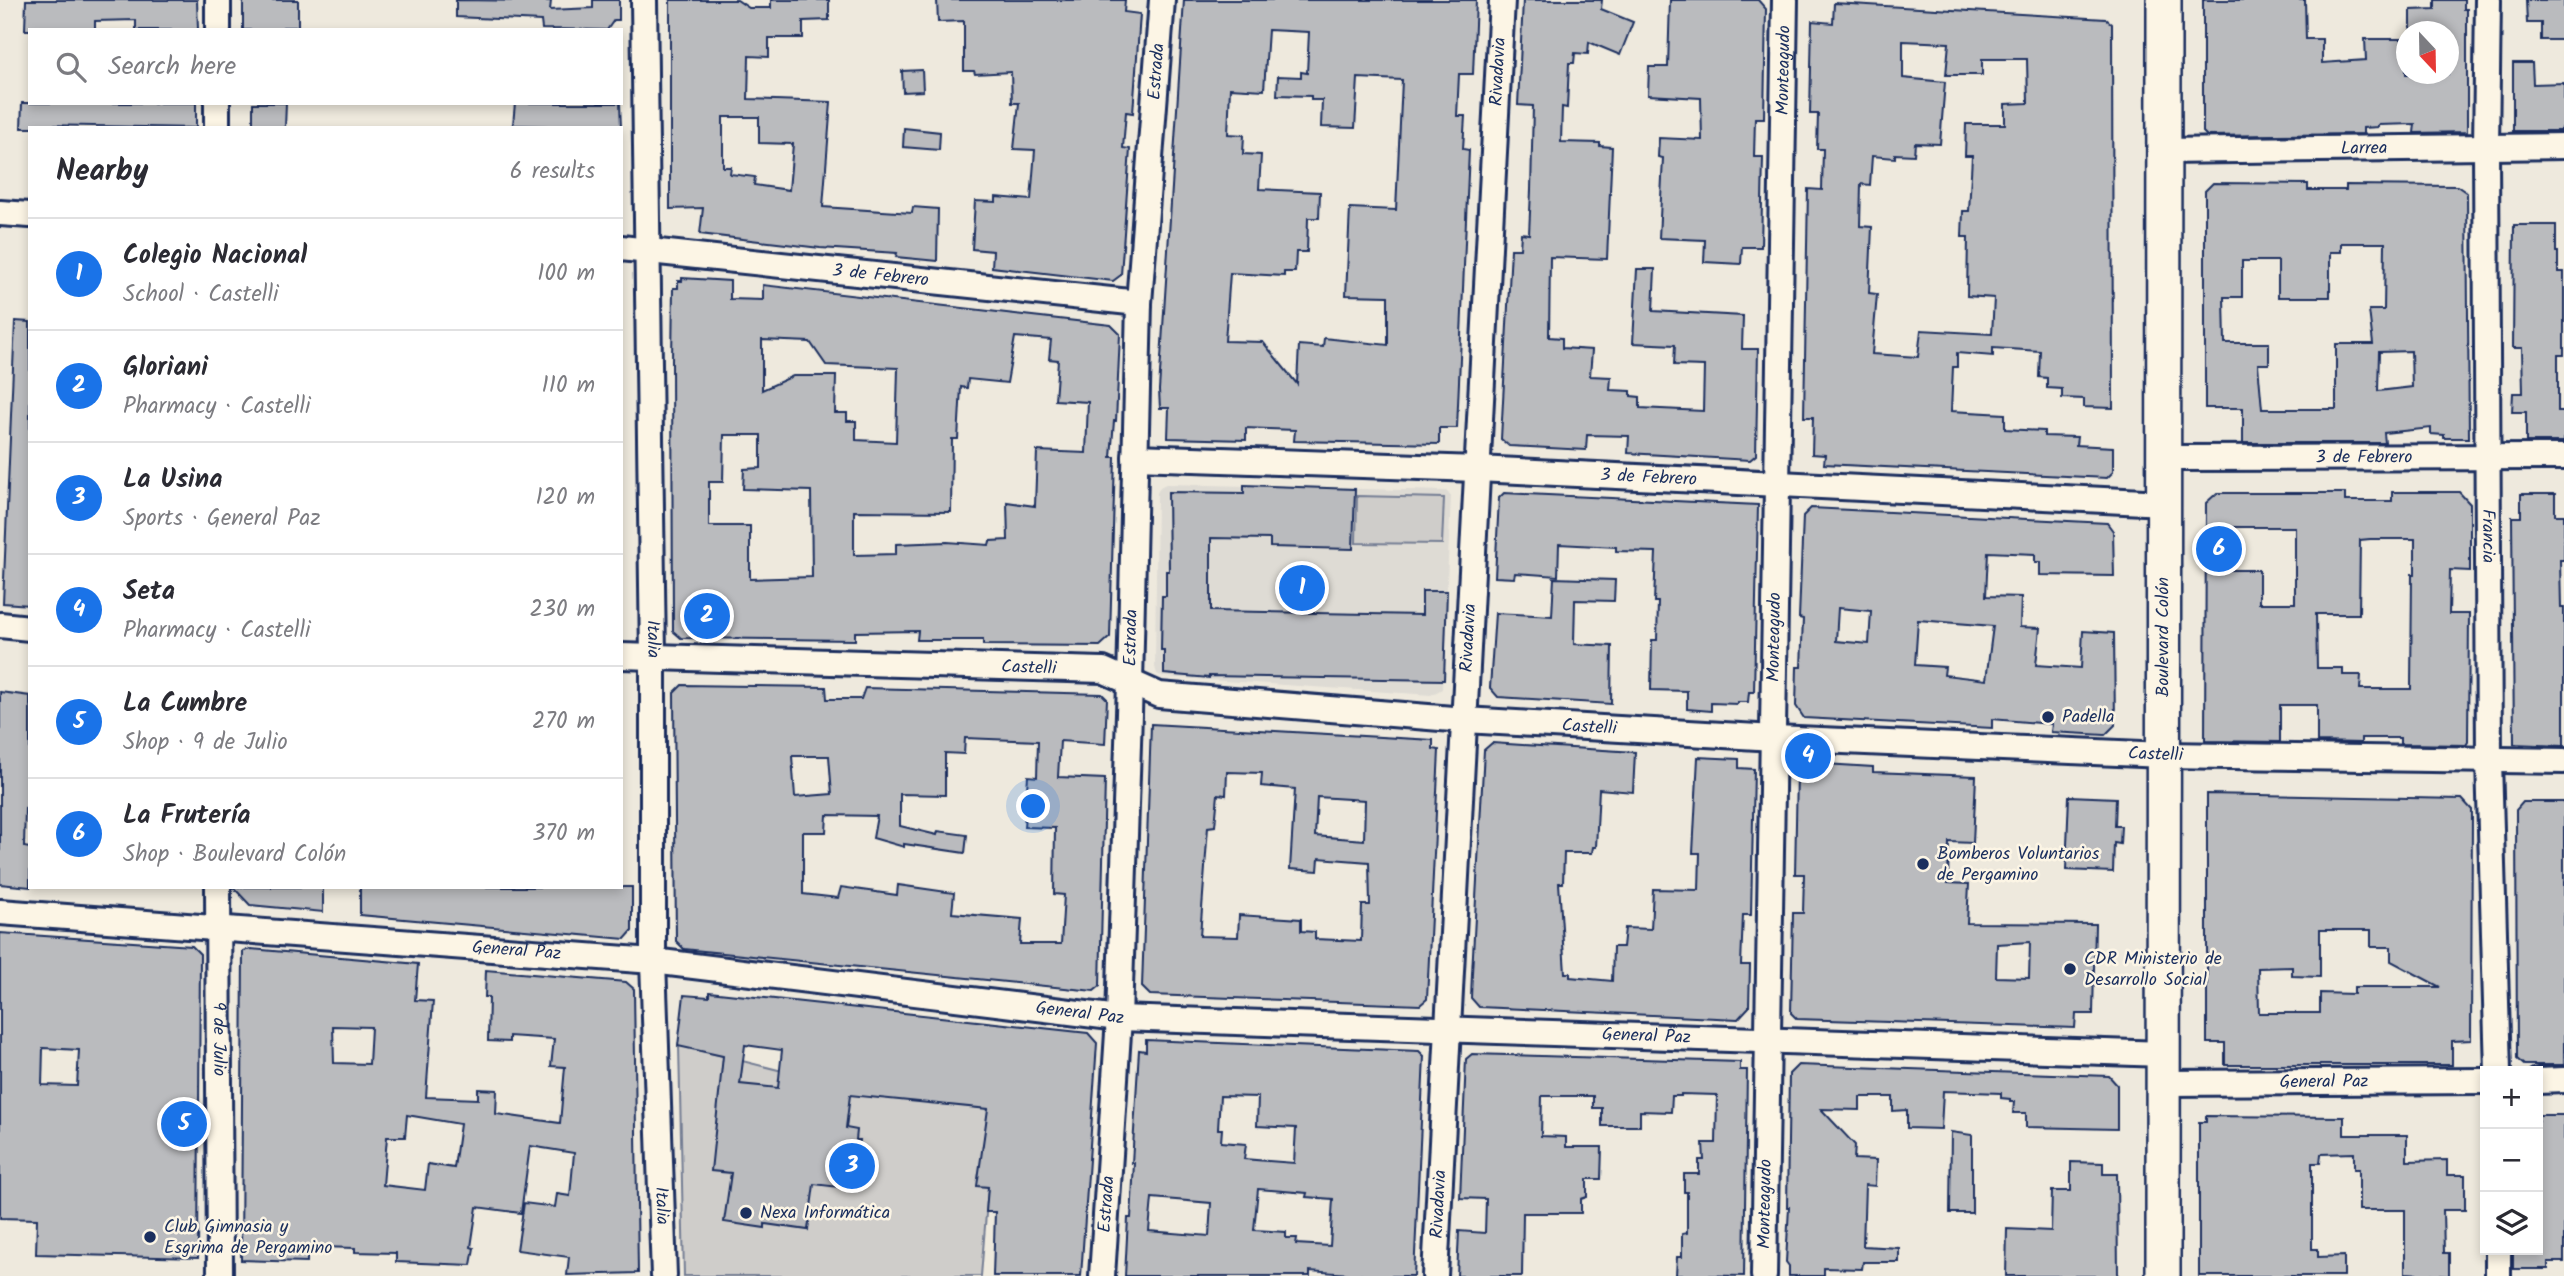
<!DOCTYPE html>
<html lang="en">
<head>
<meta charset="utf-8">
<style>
	body { margin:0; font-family:Kalam,sans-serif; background:#f2f2f3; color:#2b2b33 }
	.controls { position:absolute; right:21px; bottom:21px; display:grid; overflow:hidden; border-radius:0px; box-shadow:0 4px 10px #0003 }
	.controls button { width:63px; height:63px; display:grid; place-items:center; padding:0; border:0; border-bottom:2px solid #e1e1e2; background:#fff; color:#2b2b33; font:35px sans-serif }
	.compass { position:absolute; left:2396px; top:21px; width:63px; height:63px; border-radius:50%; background:#fff; box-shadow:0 4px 10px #0003; rotate:158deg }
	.you { position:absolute; left:1034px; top:807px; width:24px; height:24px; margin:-18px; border:5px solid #fff; border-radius:50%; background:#1a73e8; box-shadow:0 0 0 10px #1a73e833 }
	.badge { display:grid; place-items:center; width:46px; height:46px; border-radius:50%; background:#1a73e8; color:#fff; font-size:23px; font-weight:700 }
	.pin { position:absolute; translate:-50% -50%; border:4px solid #fff; box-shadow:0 2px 7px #0006 }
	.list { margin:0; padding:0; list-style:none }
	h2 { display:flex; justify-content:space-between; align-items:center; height:91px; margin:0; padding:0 28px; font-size:30px }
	h2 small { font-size:23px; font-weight:400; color:#7c7c81 }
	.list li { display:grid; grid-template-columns:46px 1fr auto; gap:21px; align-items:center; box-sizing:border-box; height:112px; padding:0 28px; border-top:2px solid #e1e1e2 }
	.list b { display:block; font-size:26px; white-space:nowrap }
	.list p { margin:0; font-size:23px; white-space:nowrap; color:#7c7c81 }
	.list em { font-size:23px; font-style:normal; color:#7c7c81 }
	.icon { flex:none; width:38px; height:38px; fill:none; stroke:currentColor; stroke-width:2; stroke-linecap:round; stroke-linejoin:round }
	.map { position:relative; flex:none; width:2564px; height:1276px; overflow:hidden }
	.search { position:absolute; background:#fff; box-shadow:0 4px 10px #0003; left:28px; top:28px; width:595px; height:77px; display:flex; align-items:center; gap:18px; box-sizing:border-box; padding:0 24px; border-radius:0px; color:#7c7c81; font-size:26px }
	.panel { position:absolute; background:#fff; box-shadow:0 4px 10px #0003; left:28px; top:126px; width:595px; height:763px; border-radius:0px }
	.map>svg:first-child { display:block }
	.built { fill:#dedbd4 }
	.green { fill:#cfcdca; stroke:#757e94; stroke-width:2 }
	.building { fill:#babbbe; stroke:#1b2f5e; stroke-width:2; fill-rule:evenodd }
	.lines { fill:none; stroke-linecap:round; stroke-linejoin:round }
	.minor-casing { stroke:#1b2f5e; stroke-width:30 }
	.secondary-casing { stroke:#1b2f5e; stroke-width:38 }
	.minor { stroke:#fcf5e5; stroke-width:24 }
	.secondary { stroke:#fcf5e5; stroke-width:33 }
	.poi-dot { fill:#1b2f5e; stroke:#fcf5e5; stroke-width:2.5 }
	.labels { text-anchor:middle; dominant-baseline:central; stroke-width:5; stroke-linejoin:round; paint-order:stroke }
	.street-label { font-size:18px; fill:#1b2f5e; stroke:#fcf5e5 }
	.poi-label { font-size:18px; fill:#1b2f5e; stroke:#fcf5e5; text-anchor:start }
</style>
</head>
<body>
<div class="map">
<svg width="2564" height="1276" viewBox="0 0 2564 1276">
	<rect width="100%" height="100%" fill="#eee9dd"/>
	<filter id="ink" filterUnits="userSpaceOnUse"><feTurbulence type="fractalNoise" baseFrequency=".0143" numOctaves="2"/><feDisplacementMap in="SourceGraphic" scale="14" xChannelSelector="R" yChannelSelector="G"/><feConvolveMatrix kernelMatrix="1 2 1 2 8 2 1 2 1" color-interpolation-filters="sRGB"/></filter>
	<g filter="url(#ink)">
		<!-- built -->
		<path class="built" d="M1166 484 1446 491 1451 496 1442 689 1431 695 1164 677 1157 674 1155 667 1157 493 1160 487Z"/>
		<!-- green -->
		<g class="green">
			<path d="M1357 496 1444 498 1442 544 1356 543Z"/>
			<path d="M679 1045 818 1080 1008 1110 989 1176 981 1276H684Z"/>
		</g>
		<!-- building -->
		<g class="building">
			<path d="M26 0H197L198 30H136V20L95 21V30H25Z"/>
			<path d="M243 0H298V27H283V30H243Z"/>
			<path d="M456 0 551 1 550 10 593 8V0H619V20H614L607 30 542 29 541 21 456 17Z"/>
			<path d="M670 0H737L749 8H771V0H829V20L803 21V38H769V57L749 56 748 99 831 102 823 207 912 213 913 207 938 209 937 261 896 257 897 253 820 248 700 234 703 208 670 209ZM723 117H759V143L793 144 789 190 754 185 755 177 730 174 731 167H723Z"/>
			<path d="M937 0H1125L1124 12 1140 14 1133 113 1126 112 1123 148 1130 149 1121 275 1113 281 992 267 993 251 972 249 975 201 996 202V197L1031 200 1035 150 1014 149 1019 103H1012L1011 72 975 74 974 71H964V21L938 22Z"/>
			<path d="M1184 0H1476L1473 74H1459L1457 116H1465L1463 149 1469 150 1457 428H1439V444L1294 441 1295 430 1246 428V440L1168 438 1169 408H1160L1159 390ZM1268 30 1309 32 1307 73 1301 72V77L1278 76 1277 95 1311 96V100H1322L1321 127 1355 128 1358 78 1402 80 1396 210 1350 208 1348 252 1346 295 1388 296V345L1324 338 1323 347 1299 345 1297 384 1263 342 1225 341 1230 273 1284 276V272H1295L1296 252H1307L1308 218H1319L1320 192 1259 189 1261 155 1243 154 1244 135 1228 134 1230 88 1264 90Z"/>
			<path d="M1523 0H1602L1601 9 1633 22 1620 55 1589 42 1588 54 1575 53 1574 63H1569L1567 108 1562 107 1561 142 1600 143V146L1612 147 1607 259 1550 257 1549 337 1562 338V348L1592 350 1590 376 1611 377 1610 390 1631 391V396L1640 397V408L1703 411 1704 366 1674 365 1675 345 1633 343 1637 269H1655L1653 311 1743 316 1742 349H1758L1756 455 1750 460 1628 453 1629 436 1587 435 1586 450 1509 446 1501 439 1511 249H1520L1521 233 1529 234 1531 190 1533 106 1518 105Z"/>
			<path d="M1670 0H1758L1766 9 1764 118H1755L1754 157H1763L1761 247H1742L1741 264 1704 262 1705 240 1659 238 1663 158 1658 157 1659 138 1702 140 1701 98 1648 95 1649 67H1668Z"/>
			<path d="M2203 0H2305L2306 39H2322V63L2366 60 2365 39H2406V74H2448V32H2411V10L2435 9V0H2464V9H2467V132L2414 133 2415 124 2378 125V127L2363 128V134L2207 136 2203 132Z"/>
			<path d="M2526 0H2564V40H2541V23H2527Z"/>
			<path d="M1834 3 2106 19 2112 24 2113 408 2084 407V399L2062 398V389L2047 388V378L2039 377 2040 351 1993 348V356L1957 353V367H1953L1951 411 2005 414V429L2044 431V436L2077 437 2076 445 2113 447V472L2107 478 1824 464 1825 455 1812 454 1813 417H1804L1808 189 1822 190 1823 149H1817L1818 114H1810L1812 21 1833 23ZM1903 41 1949 43 1946 75H1982V59H2027L2028 103 2005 104V124H1966L1965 156H1972L1969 211H1963L1962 237H1968L1967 296 1994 298 1992 334 1921 330 1918 357 1872 354 1877 294 1869 293 1872 227 1860 226 1861 184 1870 185 1872 156 1895 158V154L1914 155 1915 143 1940 144 1945 82 1903 78Z"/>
			<path d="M2513 63H2532L2533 84 2564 83V128H2561V131H2513Z"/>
			<path d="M922 70 923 91 903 92 902 71Z"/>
			<path d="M22 103H196V128L42 125V128H21Z"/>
			<path d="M253 103H286L285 128H253Z"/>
			<path d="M515 103H620L621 128 513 125Z"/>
			<path d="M904 128 940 132 939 150 903 147Z"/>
			<path d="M2213 183 2308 184V190H2346V185L2457 186 2467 193 2469 438H2444V435L2431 434V428L2384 433 2385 443H2243V408H2205V191ZM2341 243H2385L2384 310H2369L2373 344H2336V409H2262L2258 364H2269V343H2225L2224 297H2242V261H2278V297H2330V252H2341ZM2411 351 2412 387 2378 391 2379 352Z"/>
			<path d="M2514 225H2556V252H2558V272H2564V355H2558V411H2564V442H2526V412H2512L2513 393H2523L2522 348H2513Z"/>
			<path d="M682 278 730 281V299L763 300V285L1111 325 1120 334 1116 421H1114L1111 457H1115L1110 637 1100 646 983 645V640H917L918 631 855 632V640L681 638 673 631 672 361 673 288H678V281H682ZM1015 337 1051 340 1049 359 1058 360 1055 400 1088 402 1086 453 1037 451 1035 506 1007 502 1008 540 990 541 989 545 947 542 896 544V554L854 555V511L951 512 952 439H958L961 387 967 388 968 379 1007 383ZM762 340 810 342 826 365 898 368 896 442 856 440V421H847V413H835L836 376H793L762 390ZM724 435H761V468L744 469 743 489 811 491 812 577 750 579V526H709V482H723Z"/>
			<path d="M15 321 30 322V605L3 603Z"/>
			<path d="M1244 485 1355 489 1353 549 1270 547V539L1211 538V611L1422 615V591H1447L1444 680 1209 676V678L1164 674V650H1161L1162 596H1166V571H1169L1168 492 1244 493Z"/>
			<path d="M2392 492H2459L2470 504V571L2450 570 2449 614H2469L2468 742 2466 745 2400 744V738H2361V743L2317 742V705H2280V742L2205 741 2206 503 2217 493H2345V501H2392ZM2226 527H2295V603H2259V570H2225ZM2370 539H2415V574H2412L2411 689H2360L2361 675H2343V668H2317L2316 614H2359L2360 540Z"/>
			<path d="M1504 493 1758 505 1754 692H1749L1748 702H1737V704L1711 703V711L1687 709V691L1651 690 1652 640H1657L1658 602H1654L1656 552 1616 551V547L1559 544 1558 576 1515 573 1514 578 1495 577 1499 498Z"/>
			<path d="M2521 494H2555V515H2564V560H2560L2561 608H2564V746L2514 744 2512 517H2521Z"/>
			<path d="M1811 508 2107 523 2113 531 2114 576 2040 575V562H2035V554L1988 552 1986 596 2021 597 2020 627 2040 628 2036 665 2081 668 2083 631 2114 633 2115 725 2105 735 2051 732 2052 724 1992 719V728L1804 718 1796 706 1797 667H1801L1803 619 1799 618 1803 516ZM1838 608 1871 611 1869 644 1836 641ZM1918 620 1993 626 1986 680 1944 675 1945 667 1915 665Z"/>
			<path d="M1554 578 1615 580 1614 601 1575 600 1574 642V644L1612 646 1611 704 1498 697 1490 688 1495 613 1552 616Z"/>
			<path d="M682 685 826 687 827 699H861L865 688 1102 694 1107 699 1105 744 1060 741 1058 777 1105 779 1100 986 1094 991 684 949 676 941 674 693ZM965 738 1038 741 1037 777 1028 776 1024 827 1055 828 1054 894 1064 895 1061 944H1020L1022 919 952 913 954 893 898 885 897 895 841 887 838 898 803 894V832H826L827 815 877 816 873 838 904 847V844L965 853 967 835 938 831 937 835 900 826V794L945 795V753L964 754ZM792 756H829L832 794 795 797Z"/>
			<path d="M0 692 30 696V809L25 808 24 847 30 848V887L0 884Z"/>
			<path d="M1151 724 1433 740V749L1439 750 1427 999 1420 1005 1150 995 1142 987ZM1227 772 1262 773 1261 786 1295 789 1290 869 1318 871 1319 858 1369 862 1370 905H1362L1361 941 1315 939V932L1301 931V919L1239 915 1238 937 1200 936 1208 827 1215 826 1218 794 1226 795ZM1317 797 1365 800 1364 840 1315 836Z"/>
			<path d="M1492 743 1635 752 1633 792 1599 789 1596 847H1593L1592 853H1564L1563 883H1559L1565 973H1570V977L1612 981 1613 947H1623L1625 928 1651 929 1653 889 1699 890 1700 853H1693L1698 757 1739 759V768L1754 769 1751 915H1743L1741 965H1750L1749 1007 1738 1019 1479 1007 1471 998 1472 973 1484 750Z"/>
			<path d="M1808 763 1873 767V772L1976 776 1973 843 1949 842 1948 883 1969 884 1967 923 2095 924 2093 1014H2076L2075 1028 1797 1019 1791 1013 1793 913H1803L1804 874H1795L1797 773ZM2030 942 2029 978 1996 977 1997 944Z"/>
			<path d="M2207 794 2462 799 2472 810 2471 1040 2452 1041V1065H2225V1043H2207ZM2320 930H2371V947H2391V961L2440 987H2354V994L2320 993V1013H2259L2258 968 2292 967V976L2320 977Z"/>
			<path d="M2069 796 2116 798 2115 826H2121L2120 844 2114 843 2113 872 2066 870Z"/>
			<path d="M2523 802H2564V1065H2524L2517 1059 2516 810Z"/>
			<path d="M233 887H323V912L250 905Z"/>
			<path d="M360 887H632V931L625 939 360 915Z"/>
			<path d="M0 933 192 946 200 954 198 1258 36 1254 37 1219 0 1218ZM43 1048 79 1050 77 1086 42 1085Z"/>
			<path d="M251 949 418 964 415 1000 433 1001 426 1097 478 1099V1089L497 1090 496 1114 560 1123 565 1067 551 1066 554 1039 509 1036V1042L488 1041 489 997H485L486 970 626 982 634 989 638 1273 567 1275 569 1257 517 1250 524 1203 555 1207 557 1194 570 1196 574 1153 530 1146 521 1213 477 1207 471 1247 474 1248 471 1265 396 1262V1253L355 1252V1248L320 1247V1253H307V1262L241 1260 243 951ZM333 1026 371 1027 369 1064 334 1063ZM407 1115 460 1124 454 1168 428 1164 425 1190 383 1185 387 1137H405Z"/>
			<path d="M709 992 1088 1033 1097 1043 1081 1276H993L995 1212H986L988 1187 977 1186 988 1109 850 1095 846 1128 857 1130 856 1140H860L853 1184 840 1183 839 1187 814 1184 808 1230 765 1224V1228L724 1222 731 1173 711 1171 723 1056 678 1046 684 995 709 997ZM745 1045 782 1050 778 1088 740 1084Z"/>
			<path d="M1146 1040 1419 1051 1424 1056 1414 1276H1376L1310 1271V1276H1125L1128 1218H1131L1134 1163H1132L1139 1050 1146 1051ZM1220 1096 1258 1097 1257 1126 1296 1128 1294 1163 1244 1159 1246 1144 1221 1142 1222 1129H1218ZM1258 1189 1307 1193 1306 1197 1333 1199 1330 1246 1296 1244 1297 1238H1286V1232L1254 1230ZM1152 1198 1211 1203 1209 1236 1149 1231Z"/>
			<path d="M1472 1054 1740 1062V1070H1747L1744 1276 1676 1275 1677 1257H1682V1234L1687 1233V1192H1684V1174H1699V1160H1704L1703 1143H1716L1717 1095 1681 1094V1096H1672L1671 1112 1640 1111V1126H1602V1108H1593V1096H1542L1541 1136 1566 1137V1147H1602L1601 1179H1587V1197L1581 1199V1213H1523L1522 1276H1457L1459 1231 1485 1233 1486 1199 1460 1198 1466 1059Z"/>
			<path d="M1798 1065 2109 1076 2117 1085V1129L2026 1127V1113H2013L2014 1102H2010V1099L2001 1098V1093L1943 1091 1941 1129 1907 1128V1110L1893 1111V1097H1860V1110L1821 1109 1855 1145 1854 1159 1876 1160 1875 1186 1865 1185 1863 1246 1899 1248V1262H1863L1862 1269 1824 1268V1276H1789V1266L1786 1262 1789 1207H1787L1789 1074Z"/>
			<path d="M2538 1115H2564V1262H2548V1269H2513V1250H2538Z"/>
			<path d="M2206 1116 2344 1117V1135H2407V1161L2447 1160V1175H2465V1210H2443L2444 1253H2449V1276L2405 1273V1210H2359V1169H2354V1153L2321 1154 2320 1163H2312V1249H2318V1257L2344 1256V1276H2199V1122H2206Z"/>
			<path d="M1951 1132 1972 1135V1213H1950Z"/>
			<path d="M2071 1162 2103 1163V1174H2117L2118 1276H2006L2007 1229 2051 1231 2052 1191H2071Z"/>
		</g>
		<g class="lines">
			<!-- minor casing -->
			<g class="minor-casing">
				<g id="minor">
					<path id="s1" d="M644 0 653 657V961L664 1276"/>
					<path id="s2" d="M2488 0 2486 146 2489 761 2498 1071"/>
					<path d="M218 30V0"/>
					<path d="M217 128V103"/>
					<path id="s3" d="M2164 151 2564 146"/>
					<path d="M0 213 30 215"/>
					<path id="s4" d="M621 248 1139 303"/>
					<path id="s5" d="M1135 457 1477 469 2164 503"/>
					<path id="s6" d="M2164 458 2564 457"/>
					<path d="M0 625 30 628"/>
					<path id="s7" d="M621 656 1103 670 1159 695 1465 720 1775 738 2164 755 2564 761"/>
					<path id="s8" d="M218 887 220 1276"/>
					<path id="s9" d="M0 912 653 961 1119 1018 2164 1054"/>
					<path d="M2538 1081 2564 1080"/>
					<path id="s10" d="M2163 1083 2485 1081"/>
					<path id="s11" d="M1102 1276 1119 1018 1130 683 1139 303 1162 0"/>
					<path id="s12" d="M1435 1276 1502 0"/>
					<path id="s13" d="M1764 1276 1785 0"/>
					<path d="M2498 1276V1250"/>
				</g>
			</g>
			<!-- secondary casing -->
			<g class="secondary-casing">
				<g id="secondary">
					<path id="s14" d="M2163 1276 2164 0"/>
				</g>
			</g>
			<!-- minor -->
			<use href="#minor" class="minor"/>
			<!-- secondary -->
			<use href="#secondary" class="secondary"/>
		</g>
	</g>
	<!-- markers -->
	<g class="poi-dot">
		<circle cx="2048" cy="717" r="7"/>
		<circle cx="1923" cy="864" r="7"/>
		<circle cx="2070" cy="969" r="7"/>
		<circle cx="746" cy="1213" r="7"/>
		<circle cx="150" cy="1237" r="7"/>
	</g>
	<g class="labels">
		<!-- street labels -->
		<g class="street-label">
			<text stroke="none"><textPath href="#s13" startOffset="1206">Monteagudo</textPath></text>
			<text stroke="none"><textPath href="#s11" startOffset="1206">Estrada</textPath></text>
			<text stroke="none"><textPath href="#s12" startOffset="1206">Rivadavia</textPath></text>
			<text stroke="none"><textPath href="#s3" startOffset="200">Larrea</textPath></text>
			<text stroke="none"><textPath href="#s4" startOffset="261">3 de Febrero</textPath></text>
			<text stroke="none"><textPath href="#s6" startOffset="200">3 de Febrero</textPath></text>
			<text stroke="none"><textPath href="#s5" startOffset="514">3 de Febrero</textPath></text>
			<text stroke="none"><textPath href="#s2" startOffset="536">Francia</textPath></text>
			<text stroke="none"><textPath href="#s1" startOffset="639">Italia</textPath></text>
			<text stroke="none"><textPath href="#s11" startOffset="639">Estrada</textPath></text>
			<text stroke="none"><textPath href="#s12" startOffset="639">Rivadavia</textPath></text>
			<text stroke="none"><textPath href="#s13" startOffset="639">Monteagudo</textPath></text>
			<text stroke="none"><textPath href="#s14" startOffset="639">Boulevard Colón</textPath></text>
			<text stroke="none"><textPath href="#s7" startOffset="408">Castelli</textPath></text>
			<text stroke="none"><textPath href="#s7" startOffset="975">Castelli</textPath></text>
			<text stroke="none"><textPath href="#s7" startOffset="1542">Castelli</textPath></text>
			<text stroke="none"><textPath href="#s9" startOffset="518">General Paz</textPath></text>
			<text stroke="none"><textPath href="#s9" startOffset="1085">General Paz</textPath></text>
			<text stroke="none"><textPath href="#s9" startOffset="1652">General Paz</textPath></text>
			<text stroke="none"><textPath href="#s8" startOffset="152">9 de Julio</textPath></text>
			<text stroke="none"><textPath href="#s10" startOffset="161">General Paz</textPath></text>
			<text stroke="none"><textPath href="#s11" startOffset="72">Estrada</textPath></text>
			<text stroke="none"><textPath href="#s12" startOffset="72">Rivadavia</textPath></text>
			<text stroke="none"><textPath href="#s1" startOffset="1206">Italia</textPath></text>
			<text stroke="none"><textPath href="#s13" startOffset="72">Monteagudo</textPath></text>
		</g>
		<!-- poi labels -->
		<g class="poi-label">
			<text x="2062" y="717">Padella</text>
			<text x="1937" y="854">Bomberos Voluntarios<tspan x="1937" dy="21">de Pergamino</tspan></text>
			<text x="2084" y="959">CDR Ministerio de<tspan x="2084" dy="21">Desarrollo Social</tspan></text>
			<text x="760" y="1213">Nexa Informática</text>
			<text x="164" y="1227">Club Gimnasia y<tspan x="164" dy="21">Esgrima de Pergamino</tspan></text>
		</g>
	</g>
</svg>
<div class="controls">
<button>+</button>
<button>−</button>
<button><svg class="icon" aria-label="layers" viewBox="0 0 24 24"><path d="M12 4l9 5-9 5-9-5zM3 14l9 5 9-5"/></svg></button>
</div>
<svg class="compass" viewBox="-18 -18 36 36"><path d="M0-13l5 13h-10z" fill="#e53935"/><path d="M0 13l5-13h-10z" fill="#7c7c81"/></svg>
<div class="you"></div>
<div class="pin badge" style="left:1302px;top:588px">1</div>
<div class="pin badge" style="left:707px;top:616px">2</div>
<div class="pin badge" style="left:852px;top:1166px">3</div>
<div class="pin badge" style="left:1808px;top:756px">4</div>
<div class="pin badge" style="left:184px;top:1124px">5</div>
<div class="pin badge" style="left:2219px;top:549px">6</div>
<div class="search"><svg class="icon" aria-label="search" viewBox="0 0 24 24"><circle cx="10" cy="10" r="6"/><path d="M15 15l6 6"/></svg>Search here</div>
<section class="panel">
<h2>Nearby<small>6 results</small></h2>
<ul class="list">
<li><span class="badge">1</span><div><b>Colegio Nacional</b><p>School · Castelli</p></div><em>100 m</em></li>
<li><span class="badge">2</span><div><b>Gloriani</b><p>Pharmacy · Castelli</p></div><em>110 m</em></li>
<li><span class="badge">3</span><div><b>La Usina</b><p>Sports · General Paz</p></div><em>120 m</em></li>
<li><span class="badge">4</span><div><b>Seta</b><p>Pharmacy · Castelli</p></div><em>230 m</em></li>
<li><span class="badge">5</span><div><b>La Cumbre</b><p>Shop · 9 de Julio</p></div><em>270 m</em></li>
<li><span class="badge">6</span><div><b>La Frutería</b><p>Shop · Boulevard Colón</p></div><em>370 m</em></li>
</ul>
</section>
</div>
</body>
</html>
